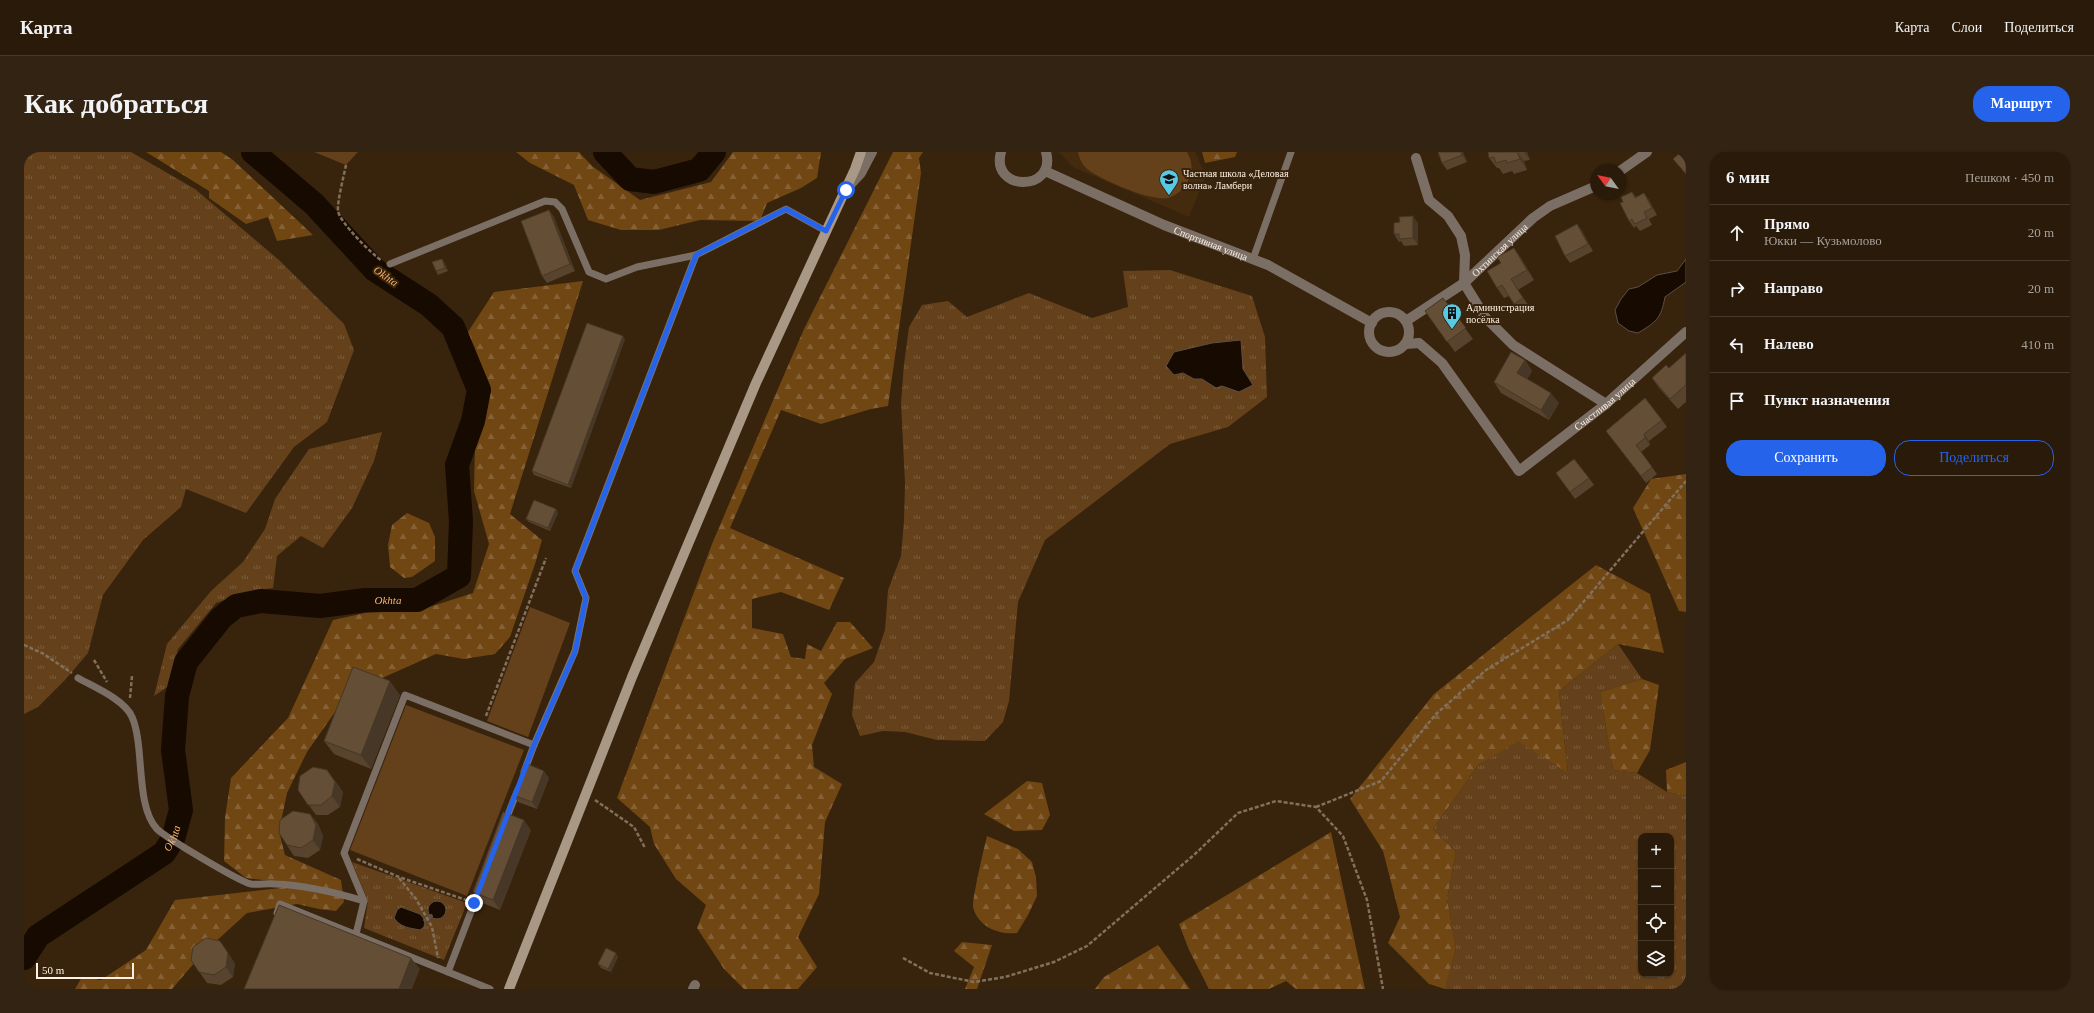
<!DOCTYPE html>
<html lang="ru">
<head>
<meta charset="utf-8">
<style>
	body { margin:0; font-family:Georgia,serif; background:#322312; color:#f1f3f6 }
	.controls { position:absolute; right:12px; bottom:12px; display:grid; overflow:hidden; border-radius:8px; box-shadow:0 1px 3px #0004 }
	.controls button { width:36px; height:36px; display:grid; place-items:center; padding:0; border:0; border-bottom:1px solid #46382a; background:#2a1a09; color:#f1f3f6; font:20px sans-serif }
	.compass { position:absolute; left:1566px; top:12px; width:36px; height:36px; border-radius:50%; background:#2a1a09; box-shadow:0 1px 3px #0004; rotate:303deg }
	.scale { position:absolute; left:12px; bottom:10px; width:98px; box-sizing:border-box; padding-left:4px; border:2px solid #fff1e3; border-top:0; font-size:11px; line-height:14px; white-space:nowrap; color:#fff1e3; -webkit-text-stroke:3px #38230c; paint-order:stroke }
	.stop { position:absolute; width:12px; height:12px; margin:-9px; border:3px solid #2563eb; border-radius:50%; background:#fff }
	.stop.end { background:#2563eb; border-color:#fff; box-shadow:0 1px 4px #0008 }
	.list { margin:0; padding:0; list-style:none }
	h2 { display:flex; justify-content:space-between; align-items:center; height:52px; margin:0; padding:0 16px; font-size:17px }
	h2 small { font-size:13px; font-weight:400; color:#a5a19c }
	.list li { display:grid; grid-template-columns:26px 1fr auto; gap:12px; align-items:center; box-sizing:border-box; height:56px; padding:0 16px; border-top:1px solid #46382a }
	.list b { display:block; font-size:15px; white-space:nowrap }
	.list p { margin:0; font-size:13px; white-space:nowrap; color:#a5a19c }
	.list em { font-size:13px; font-style:normal; color:#a5a19c }
	.actions { display:flex; gap:8px; padding:12px 16px }
	.actions a { flex:1; padding:9px 0; border:1px solid #2563eb; border-radius:16px; text-align:center; font-size:14px; color:#2563eb }
	.actions .main { background:#2563eb; color:#fff }
	.icon { flex:none; width:22px; height:22px; fill:none; stroke:currentColor; stroke-width:2; stroke-linecap:round; stroke-linejoin:round }
	.map { position:relative; flex:none; width:1662px; height:837px; overflow:hidden; border-radius:16px }
	header { display:flex; align-items:center; gap:24px; box-sizing:border-box; height:56px; padding:0 20px; background:#2a1a09; border-bottom:1px solid #46382a }
	header strong { font-size:19px }
	nav { display:flex; gap:22px; margin-inline-start:auto; font-size:14px }
	.intro { display:flex; align-items:center; justify-content:space-between; box-sizing:border-box; height:96px; padding:0 24px }
	h1 { margin:0; font-size:28px }
	.button { padding:10px 18px; border-radius:16px; background:#2563eb; color:#fff; font-size:14px; font-weight:700 }
	main { display:flex; gap:24px; padding:0 24px }
	aside { flex:1; background:#2a1a09; border-radius:16px; box-shadow:0 1px 3px #0004 }
	.map>svg:first-child { display:block }
	.built { fill:#452b0d }
	.grass { fill:url(#grass-tufts); fill-rule:evenodd }
	.forest { fill:url(#forest-firs) }
	.pitch { fill:#64411b }
	.water { fill:#170a00; stroke:#5d4f44 }
	.lines { fill:none; stroke-linecap:round; stroke-linejoin:round }
	.stream { stroke:#5d4f44; stroke-width:4 }
	.river { stroke:#170a00; stroke-width:24 }
	.path { stroke:#82705c; stroke-width:2.5; stroke-dasharray:4 2; stroke-linecap:butt }
	.lane { stroke:#7b6f65; stroke-width:7 }
	.street { stroke:#7b6f65; stroke-width:10 }
	.secondary { stroke:#aa9887; stroke-width:10 }
	.wall { fill:#57432e }
	.shaded-wall { fill:#473726 }
	.building { fill:#654e36; stroke:#473726 }
	.route { stroke:#2563eb; stroke-width:5 }
	.labels { text-anchor:middle; dominant-baseline:central; stroke-width:4; stroke-linejoin:round; paint-order:stroke }
	.poi-label { font-size:10px; fill:#fff1e3; stroke:#38230c; text-anchor:start }
	.street-label { font-size:10px; fill:#fff1e3; stroke:#38230c }
	.water-label { font-size:11px; font-style:italic; fill:#f7b46f; stroke:#38230c }
</style>
</head>
<body>
<header>
<strong>Карта</strong>
<nav><a>Карта</a><a>Слои</a><a>Поделиться</a></nav>
</header>
<div class="intro"><h1>Как добраться</h1><a class="button">Маршрут</a></div>
<main>
<div class="map">
<svg width="1662" height="837" viewBox="0 0 1662 837">
	<defs>
		<pattern id="grass-tufts" width="24" height="20" patternUnits="userSpaceOnUse"><rect width="24" height="20" fill="#64411b"/><path d="M3 7l-1-3M5 7V3M7 7l1-3M15 17l-1-3M17 17v-4M19 17l1-3" fill="none" stroke="#7b5d3c"/></pattern>
		<pattern id="forest-firs" width="22" height="20" patternUnits="userSpaceOnUse"><rect width="22" height="20" fill="#704613"/><path d="M5 1l3.5 6h-7zM16 11l3.5 6h-7z" fill="#856135"/></pattern>
	</defs>
	<rect width="100%" height="100%" fill="#38230c"/>
	<!-- built -->
	<path class="built" d="M1035 0H1171L1182 24 1165 65 1049 15Z"/>
	<!-- grass -->
	<g class="grass">
		<path d="M0 0H107L171 37 255 108 320 172 330 198 303 270 270 295 222 361 162 337 157 355 119 388 79 443 64 501 41 528 14 555 0 562Z"/>
		<path d="M1146 118 1228 144 1241 185 1243 245 1204 275 1146 292 1021 388 994 450 985 549 979 570 961 589 913 588 881 580 859 579 836 584 828 563 831 531 850 510 861 478 864 438 877 404 880 369 881 331 877 251 880 212 885 175 898 153 924 149 943 165 1005 141 1068 166 1104 155 1099 119Z"/>
		<path d="M358 280 350 309 328 356 299 396 277 384 253 404 249 436 223 440 192 451 154 497 145 534 130 544 143 492 187 439 219 410 241 377 251 347 285 297Z"/>
		<path d="M1594 492 1618 527 1576 540 1589 618 1613 621 1643 640 1662 644V837H1421L1432 796 1423 747 1432 700 1409 677 1454 613 1494 588 1544 620 1535 539ZM1617 684H1647V822H1617Z"/>
		<path d="M328 710 443 751 420 808 340 776 344 749Z"/>
	</g>
	<!-- forest -->
	<g class="forest">
		<path d="M122 0H197L209 8 289 83 253 89 244 65 222 72 185 46V39Z"/>
		<path d="M492 0H555L568 14 616 48 687 30 709 0H797L793 26 777 36 743 51 736 69 676 68 635 78H597L564 68 550 33 506 11Z"/>
		<path d="M869 0H899L895 6 897 21 864 254 847 257 797 272 757 258 706 376 820 426 805 458 757 440 728 447V476L759 482 767 505 781 507 783 492 797 499 813 470H826L849 496 821 507 800 531 808 542 788 593 790 615 818 632 801 670 795 742 774 785 793 815 774 837H720L700 817 673 776 682 753 652 727 630 692 626 675 593 646 688 392 753 239 780 177Z"/>
		<path d="M1178 0H1213L1211 5 1181 11Z"/>
		<path d="M559 129 486 362 518 388 511 412 486 485 471 502 440 507 412 502 338 535 311 560 283 600 263 641 255 679 261 703 317 728 320 750 312 759 295 757 273 752 223 761 178 802 148 837H51L58 825 77 828 122 798 151 748 283 733 222 726 200 709 201 665 207 626 264 566 309 468 341 461 396 458 449 441 465 392 450 339 451 291 462 239 440 186 470 140Z"/>
		<path d="M1662 322V460L1655 459 1609 356 1627 327Z"/>
		<path d="M383 361 405 371 411 385V409L388 425 380 426 366 415 364 393 368 373Z"/>
		<path d="M1572 413 1626 442 1640 501 1594 492 1535 539 1544 621 1494 589 1454 613 1409 677 1432 700 1423 747 1432 796 1421 837 1405 832 1364 791 1376 765 1359 699 1326 647 1410 542Z"/>
		<path d="M1618 527 1635 533 1626 598 1613 621 1589 618 1576 540Z"/>
		<path d="M1662 610V644L1643 640 1642 618Z"/>
		<path d="M1003 629 1018 631 1026 663 1018 678 990 679 960 662Z"/>
		<path d="M1307 680 1341 837H1272L1262 829 1245 837H1185L1165 798 1155 772Z"/>
		<path d="M963 684 994 697 1008 710 1012 725 1013 744 1004 763 993 781C975 783 954 775 949 755 948 747 960 696 963 684Z"/>
		<path d="M938 790 968 793 953 837H941L950 815 930 799Z"/>
		<path d="M1134 793 1166 837H1071L1080 825Z"/>
	</g>
	<!-- pitch -->
	<g class="pitch">
		<path d="M290 0H334L322 13Z"/>
		<path d="M1054 0H1163C1168 9 1170 20 1164 29 1160 37 1153 43 1144 46 1128 50 1074 27 1062 16 1058 12 1055 6 1054 0Z"/>
		<path d="M506 455 546 471 504 585 463 569Z"/>
		<path d="M382 553 500 598 443 744 326 698Z"/>
	</g>
	<!-- water -->
	<g class="water">
		<path d="M1662 107V130L1641 145C1637 167 1632 170 1614 181L1605 179 1594 171 1591 158 1597 147 1605 137 1614 135 1633 123 1653 119Z"/>
		<path d="M1217 188 1219 217 1229 233 1215 240 1198 234 1192 236 1178 227H1170L1159 221 1150 223 1142 214 1150 200 1188 191Z"/>
		<circle cx="413" cy="758" r="9"/>
		<path d="M377 755 396 762 401 768 400 775 396 778C385 776 376 775 370 766L373 758Z"/>
	</g>
	<g class="lines">
		<!-- stream -->
		<path class="stream" d="M401 768 407 764"/>
		<!-- river -->
		<g class="river">
			<path d="M581 0 606 27 630 30 675 18 690 0"/>
			<path id="s1" d="M0 806 14 784 140 701 149 687 157 658 149 598 153 544 162 510 197 466 212 454 237 449 296 454 342 448H393L435 424 437 369 433 313 449 269 455 238 429 175 405 153 351 118 290 52 229 0"/>
		</g>
		<!-- path -->
		<g class="path">
			<path d="M322 13C320 23 313 50 314 59 316 71 348 102 358 109"/>
			<path d="M0 493 18 501 48 521"/>
			<path d="M70 508 83 530"/>
			<path d="M106 546 108 524"/>
			<path d="M462 564 522 406"/>
			<path d="M571 648 610 675 621 696"/>
			<path d="M1292 655 1357 629 1412 562 1462 518 1544 468 1662 329"/>
			<path d="M333 707 375 725 442 748"/>
			<path d="M375 726 392 747 408 775 414 806"/>
			<path d="M879 806 906 821 950 830 981 825 1030 810 1063 794 1171 702 1214 661 1252 649 1292 655 1319 684 1343 748 1359 837"/>
		</g>
		<!-- lane -->
		<g class="lane">
			<path d="M1229 107 1267 0"/>
			<path d="M366 112 521 49 531 50 538 57 565 120 582 127 613 115 672 103 762 57 802 79"/>
			<path d="M54 526C70 535 101 548 108 565 121 594 111 654 133 677 141 685 216 730 227 732 235 733 243 731 251 732 282 733 310 740 340 749"/>
			<path d="M510 593 551 499 562 446 551 419 672 103"/>
			<path d="M481 670 494 637"/>
			<path d="M253 761 256 752 466 837"/>
			<path d="M332 782 340 749 320 701 381 543 510 593 500 620"/>
			<path d="M424 820 456 736"/>
		</g>
		<!-- street -->
		<g class="street">
			<path d="M977 0C966 40 1033 40 1022 0"/>
			<path d="M1392 6 1405 48 1424 64 1437 84 1441 103 1440 131 1461 165 1489 193 1582 252"/>
			<path id="s2" d="M1021 19 1140 73 1244 113 1348 171"/>
			<path d="M1596 19 1623 0"/>
			<path d="M823 36 837 21 848 0"/>
			<circle cx="1365" cy="180" r="20"/>
			<path id="s3" d="M1382 169 1440 131 1509 66 1526 54 1572 34"/>
			<path id="s4" d="M1382 192 1395 191 1418 211 1495 319 1582 252 1662 180"/>
			<path d="M669 837 671 833"/>
		</g>
		<!-- secondary -->
		<path class="secondary" d="M485 837 608 525 732 231 831 17 837 0"/>
	</g>
	<!-- wall -->
	<g class="wall">
		<path d="M1414 0H1439L1443 10 1423 18 1418 11Z"/>
		<path d="M1464 0H1503L1506 8 1500 9 1503 18 1490 22 1488 19 1479 22 1475 16H1473L1465 6Z"/>
		<path d="M1608 40 1612 45 1620 41 1625 48 1633 63 1625 67 1628 73 1616 79 1612 74 1610 76 1605 69 1599 50Z"/>
		<path d="M525 58 530 65 551 119 523 131 518 124Z"/>
		<path d="M1394 71V93L1380 94 1377 89 1375 90 1370 82Z"/>
		<path d="M1553 72 1558 79 1569 99 1546 111 1541 104Z"/>
		<path d="M1490 96 1497 106 1510 128 1494 138 1507 157 1497 162 1485 144 1480 146 1473 136 1477 111Z"/>
		<path d="M418 107 420 110 424 119 414 123 412 119Z"/>
		<path d="M1419 146 1449 187 1431 200 1401 159Z"/>
		<path d="M601 187 547 336 510 323 508 319Z"/>
		<path d="M1662 201V250L1654 257 1635 236 1628 226 1645 216Z"/>
		<path d="M1501 208 1508 219 1503 227 1535 251 1525 268 1477 241 1470 230Z"/>
		<path d="M1638 268 1643 275 1625 289 1626 293 1617 300 1633 322 1622 331 1582 279Z"/>
		<path d="M1532 321 1565 326 1570 333 1551 347Z"/>
		<path d="M532 357 534 361 526 379 505 370 502 367Z"/>
		<path d="M376 543 347 617 310 602 300 589Z"/>
		<path d="M303 618 319 640 316 655 304 663H292L274 638Z"/>
		<path d="M525 626 513 657 494 650 489 643Z"/>
		<path d="M286 662 294 672 299 684 296 698 284 706 270 704 255 681Z"/>
		<path d="M507 678 476 758 456 750 449 740Z"/>
		<path d="M594 805 587 820 577 816 574 812Z"/>
		<path d="M167 808 211 811 209 825 197 833 183 831Z"/>
	</g>
	<!-- shaded-wall -->
	<g class="shaded-wall">
		<path d="M1437 0H1439L1443 10 1438 3Z"/>
		<path d="M1493 0 1500 9 1503 18 1496 7Z"/>
		<path d="M1500 0H1503L1506 8Z"/>
		<path d="M1620 41 1625 48 1633 63 1628 56Z"/>
		<path d="M525 58 530 65 551 119 546 112Z"/>
		<path d="M1389 64 1394 71V93L1389 86Z"/>
		<path d="M1553 72 1558 79 1569 99 1564 92Z"/>
		<path d="M1490 96 1497 106 1510 128 1503 118Z"/>
		<path d="M418 107 420 110 424 119 421 116Z"/>
		<path d="M599 184 601 187 547 336 544 333Z"/>
		<path d="M1501 208 1508 219 1501 231 1493 221Z"/>
		<path d="M1527 241 1535 251 1525 268 1517 258Z"/>
		<path d="M1620 282 1625 289 1626 293 1621 286Z"/>
		<path d="M532 357 534 361 526 379 524 376Z"/>
		<path d="M366 529 376 543 347 617 337 603Z"/>
		<path d="M520 619 525 626 513 657 508 650Z"/>
		<path d="M311 630 319 640 316 655 308 644Z"/>
		<path d="M286 662 294 672 299 684 296 698 289 688Z"/>
		<path d="M500 668 507 678 476 758 469 748Z"/>
		<path d="M196 789 211 811 209 825 202 815Z"/>
		<path d="M592 801 594 805 587 820 584 817Z"/>
		<path d="M387 806 396 817 388 837H375Z"/>
	</g>
	<!-- building -->
	<g class="building">
		<path d="M1414 0H1437L1438 3 1418 11Z"/>
		<path d="M1464 0H1493L1496 7 1483 11 1482 8 1472 11 1470 5 1465 6Z"/>
		<path d="M1657 0H1662V22L1649 7Z"/>
		<path d="M1608 40 1611 46 1620 41 1628 56 1620 60 1623 66 1611 72 1608 67 1605 69 1596 51 1599 50 1597 45Z"/>
		<path d="M525 58 546 112 518 124 497 69Z"/>
		<path d="M1389 64V86L1375 87V82H1370V71L1376 70 1375 65Z"/>
		<path d="M1553 72 1564 92 1541 104 1531 84Z"/>
		<path d="M1490 96 1503 118 1487 127 1499 146 1490 152 1478 133 1473 136 1463 119 1477 111 1473 105Z"/>
		<path d="M418 107 421 116 412 119 408 110Z"/>
		<path d="M1419 146 1442 176 1423 190 1401 159Z"/>
		<path d="M563 171 599 184 544 333 508 319Z"/>
		<path d="M1487 200 1501 208 1493 221 1527 241 1517 258 1470 230Z"/>
		<path d="M1662 201V233L1646 247 1628 226 1642 213 1645 216Z"/>
		<path d="M1621 246 1638 268 1620 282 1621 286 1612 293 1628 315 1617 324 1582 279Z"/>
		<path d="M1550 307 1565 326 1546 340 1532 321Z"/>
		<path d="M510 348 532 357 524 376 502 367Z"/>
		<path d="M329 515 366 529 337 603 300 589Z"/>
		<path d="M501 611 520 619 508 650 489 643Z"/>
		<path d="M289 615 303 618 311 630 308 644 297 653H284L274 638 276 624Z"/>
		<path d="M269 659 286 662 292 673 289 688 277 696 263 693 255 681 256 668Z"/>
		<path d="M479 660 500 668 469 748 449 740Z"/>
		<path d="M255 753 387 806 375 837H220Z"/>
		<path d="M182 786 196 789 204 801 202 815 190 823 175 820 167 808 169 795Z"/>
		<path d="M582 796 592 801 584 817 574 812Z"/>
	</g>
	<g class="lines">
		<!-- route -->
		<path class="route" d="M450 751 510 593 551 500 562 446 551 419 672 103 762 57 802 79 822 38"/>
	</g>
	<!-- icons -->
	<defs>
		<g id="school-pin" transform="scale(1)"><path d="M0 17L-7.5 6A9.5 9.5 0 1 1 7.5 6Z" fill="#58c9e3" stroke="#38230c"/><path d="M0-5L7-2L0 1L-7-2ZM-4 1L0 2.5L4 1V4Q0 6-4 4Z" fill="#111"/></g>
		<g id="building-pin" transform="scale(1)"><path d="M0 17L-7.5 6A9.5 9.5 0 1 1 7.5 6Z" fill="#58c9e3" stroke="#38230c"/><path d="M-4-6H4V6H1V3H-1V6H-4ZM-2.5-4.3h1.7v1.8h-1.7ZM.8-4.3h1.7v1.8H.8ZM-2.5-1h1.7V.8h-1.7ZM.8-1h1.7V.8H.8Z" fill="#111"/></g>
	</defs>
	<g fill-rule="evenodd">
		<use href="#school-pin" x="1145" y="27"/>
		<use href="#building-pin" x="1428" y="161"/>
	</g>
	<g class="labels">
		<!-- poi labels -->
		<g class="poi-label">
			<text x="1159" y="21">Частная школа «Деловая<tspan x="1159" dy="12">волна» Ламбери</tspan></text>
			<text x="1442" y="155">Администрация<tspan x="1442" dy="12">посёлка</tspan></text>
		</g>
		<!-- street labels -->
		<g class="street-label">
			<text stroke="none"><textPath href="#s2" startOffset="181">Спортивная улица</textPath></text>
			<text stroke="none"><textPath href="#s3" startOffset="118">Охтинская улица</textPath></text>
			<text stroke="none"><textPath href="#s4" startOffset="285">Счастливая улица</textPath></text>
		</g>
		<!-- water labels -->
		<g class="water-label">
			<text transform="translate(362 124) rotate(35)">Okhta</text>
			<text stroke="none"><textPath href="#s1" startOffset="602">Okhta</textPath></text>
			<text stroke="none"><textPath href="#s1" startOffset="194">Okhta</textPath></text>
		</g>
	</g>
</svg>
<div class="controls">
<button>+</button>
<button>−</button>
<button><svg class="icon" aria-label="locate" viewBox="0 0 24 24"><circle cx="12" cy="12" r="6"/><path d="M12 2v4M12 18v4M2 12h4M18 12h4"/></svg></button>
<button><svg class="icon" aria-label="layers" viewBox="0 0 24 24"><path d="M12 4l9 5-9 5-9-5zM3 14l9 5 9-5"/></svg></button>
</div>
<svg class="compass" viewBox="-18 -18 36 36"><path d="M0-13l5 13h-10z" fill="#e53935"/><path d="M0 13l5-13h-10z" fill="#a5a19c"/></svg>
<div class="scale">50 m</div>
<div class="stop" style="left:822px;top:38px"></div>
<div class="stop end" style="left:450px;top:751px"></div>
</div>
<aside>
<h2>6 мин<small>Пешком · 450 m</small></h2>
<ul class="list">
<li><svg class="icon" aria-label="ahead" viewBox="0 0 24 24"><path d="M12 20V5M6 11l6-6 6 6"/></svg><div><b>Прямо</b><p>Юкки — Кузьмолово</p></div><em>20 m</em></li>
<li><svg class="icon" aria-label="right" viewBox="0 0 24 24"><path d="M7 20v-9h11M14 6l5 5-5 5"/></svg><div><b>Направо</b></div><em>20 m</em></li>
<li><svg class="icon" aria-label="left" viewBox="0 0 24 24"><path d="M17 20v-9H6M10 6l-5 5 5 5"/></svg><div><b>Налево</b></div><em>410 m</em></li>
<li><svg class="icon" aria-label="arrive" viewBox="0 0 24 24"><path d="M6 21V4h12l-3 4 3 4H6"/></svg><div><b>Пункт назначения</b></div></li>
</ul>
<div class="actions"><a class="main">Сохранить</a><a>Поделиться</a></div>
</aside>
</main>
</body>
</html>
